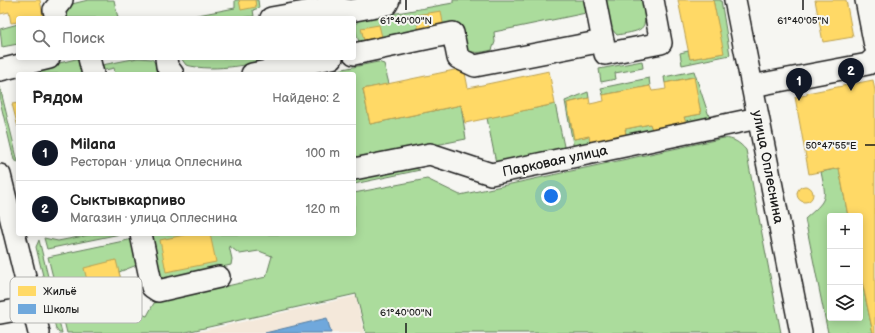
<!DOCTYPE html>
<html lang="ru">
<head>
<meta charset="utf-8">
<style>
	body { margin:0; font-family:"Balsamiq Sans",sans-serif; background:#f2f2f2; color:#222 }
	.controls { position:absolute; right:12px; bottom:12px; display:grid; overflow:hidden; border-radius:4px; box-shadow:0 2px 10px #0003 }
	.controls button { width:36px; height:36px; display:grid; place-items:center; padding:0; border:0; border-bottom:1px solid #e0e0e0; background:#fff; color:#222; font:20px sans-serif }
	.you { position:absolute; left:551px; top:196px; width:14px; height:14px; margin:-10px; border:3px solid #fff; border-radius:50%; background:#1a73e8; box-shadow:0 0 0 6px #1a73e833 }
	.badge { display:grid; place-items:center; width:26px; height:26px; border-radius:50%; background:#111827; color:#fff; font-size:13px; font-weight:700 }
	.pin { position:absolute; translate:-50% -33px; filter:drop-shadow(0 1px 2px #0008) }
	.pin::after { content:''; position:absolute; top:21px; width:14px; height:12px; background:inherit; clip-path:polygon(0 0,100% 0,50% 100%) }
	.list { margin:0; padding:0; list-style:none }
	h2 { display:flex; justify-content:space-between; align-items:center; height:52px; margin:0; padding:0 16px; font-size:17px }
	h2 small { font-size:13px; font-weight:400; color:#767676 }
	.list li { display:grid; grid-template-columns:26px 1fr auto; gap:12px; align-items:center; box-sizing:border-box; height:56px; padding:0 16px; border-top:1px solid #e0e0e0 }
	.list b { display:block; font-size:15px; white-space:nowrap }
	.list p { margin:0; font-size:13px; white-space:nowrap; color:#767676 }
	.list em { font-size:13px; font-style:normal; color:#767676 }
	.icon { flex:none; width:22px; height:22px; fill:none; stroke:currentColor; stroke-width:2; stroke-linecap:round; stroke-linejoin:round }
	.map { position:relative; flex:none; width:875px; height:333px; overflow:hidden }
	.search { position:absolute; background:#fff; box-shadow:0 2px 10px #0003; left:16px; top:16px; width:340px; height:44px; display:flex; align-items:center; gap:10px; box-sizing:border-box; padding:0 14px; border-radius:4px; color:#767676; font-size:15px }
	.panel { position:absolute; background:#fff; box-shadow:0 2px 10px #0003; left:16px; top:72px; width:340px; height:164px; border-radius:4px }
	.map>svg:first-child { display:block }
	.built { fill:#f4e8da }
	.green { fill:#abdc9c; stroke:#647c5c }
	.homes { fill:#ffd966; stroke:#bba050 }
	.schools { fill:#6fa8dc; stroke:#567ea2 }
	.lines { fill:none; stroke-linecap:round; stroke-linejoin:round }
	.minor-casing { stroke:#1c1c1c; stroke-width:24 }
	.minor { stroke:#f6f6f2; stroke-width:21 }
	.ticks { fill:none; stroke:#1c1c1c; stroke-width:1.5 }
	.labels { text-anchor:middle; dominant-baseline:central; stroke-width:4; stroke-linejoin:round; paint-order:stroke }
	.street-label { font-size:14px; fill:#1c1c1c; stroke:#f6f6f2 }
	.key { fill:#f6f6f2; stroke:#b5b5b2; stroke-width:1 }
	.key-label { font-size:11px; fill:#1c1c1c }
	.ticks-label { font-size:10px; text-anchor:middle; fill:#1c1c1c; stroke:#f6f6f2; stroke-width:4; stroke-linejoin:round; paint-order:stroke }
</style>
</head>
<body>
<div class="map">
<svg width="875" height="333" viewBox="0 0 875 333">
	<rect width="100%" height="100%" fill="#f6f6f2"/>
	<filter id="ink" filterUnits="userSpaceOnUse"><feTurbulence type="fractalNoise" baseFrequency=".025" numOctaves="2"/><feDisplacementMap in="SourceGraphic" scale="8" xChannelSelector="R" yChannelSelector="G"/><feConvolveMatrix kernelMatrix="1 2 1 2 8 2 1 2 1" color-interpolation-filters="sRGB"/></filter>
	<g filter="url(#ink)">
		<!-- built -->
		<path class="built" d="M356 296 364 333H193Z"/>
		<!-- green -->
		<g class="green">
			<path d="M88 0H114L118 18H63L68 5Z"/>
			<path d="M235 0H258L259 8 253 10 254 16 241 18H182L235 8Z"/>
			<path d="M453 0H585L586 13 494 32 495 42 492 50C480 53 473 54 462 48L460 42 360 44C357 38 354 26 358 20L453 3Z"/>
			<path d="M605 0H642C648 30 646 30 617 35L610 27Z"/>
			<path d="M713 0H721L730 55 682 65 680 53 688 51 690 59 723 53Z"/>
			<path d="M18 24V44L2 47 0 29Z"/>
			<path d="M80 58 85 74H36L35 69Z"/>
			<path d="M138 58 152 59 155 63 157 74H115L114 68 101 71 102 65Z"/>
			<path d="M181 58H283C253 63 217 73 186 65Z"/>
			<path d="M642 61 643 68 615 73 616 79 601 82 599 69Z"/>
			<path d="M378 62 384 64 389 84 363 89 370 124 461 105 466 139 354 161V74H318Z"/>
			<path d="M694 71 710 119 574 149 565 101 588 92 589 98 567 103 574 139 589 136 591 142 626 135 625 129 650 124 652 129 685 123 684 117 701 114 693 77 665 83 664 77Z"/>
			<path d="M649 78 650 86 603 95 601 88Z"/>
			<path d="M0 87 18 162 14 160 0 101Z"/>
			<path d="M555 104 565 151 496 163 487 118Z"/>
			<path d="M724 138C734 139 739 142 746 150L781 333H366L356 294 182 333H67L48 257 133 239 137 265 119 272 128 309 147 316 154 303 266 277 272 256 259 251 240 254 229 246 232 259 231 265 162 280 158 279 151 236 154 234H354V193L427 179 460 195Z"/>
			<path d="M410 166 420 170 354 184V180Z"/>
			<path d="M839 168 848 216H830V318H860V272L873 333H828L805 219C827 199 827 201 821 172Z"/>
			<path d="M94 234H120L47 249 44 238 58 241Z"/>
			<path d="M39 240 62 333H59L56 329 36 247Z"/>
		</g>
		<!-- homes -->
		<g class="homes">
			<path d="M0 0H40L43 16 18 18V22L11 23 9 12 0 14Z"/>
			<path d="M239 0H255L256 7 241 10Z"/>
			<path d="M678 0H713L724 53 690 59Z"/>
			<path d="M815 0H846L853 37 823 42Z"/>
			<path d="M441 11 444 29 419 33 416 15Z"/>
			<path d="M379 25 382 37 364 40 361 28Z"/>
			<path d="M464 68 468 88 549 71 555 104 465 123 461 105 370 124 363 89Z"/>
			<path d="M694 77 701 114 684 117 686 123 652 129 650 124 625 129 626 135 590 142 589 136 574 139 567 103 589 98 590 104 604 101 603 95 650 86 652 91 660 90 666 89 665 83Z"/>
			<path d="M873 80 875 91V333H873L860 272V216H848L839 168 809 174 795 97 807 95V93Z"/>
			<path d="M18 103V127L12 104Z"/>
			<circle cx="805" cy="194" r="8"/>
			<path d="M189 234H210L216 262 166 272 160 240Z"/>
			<path d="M116 260 128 309 96 317 84 268Z"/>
		</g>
		<!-- schools -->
		<path class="schools" d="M327 318 331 333H265Z"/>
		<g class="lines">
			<!-- minor casing -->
			<g class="minor-casing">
				<g id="minor">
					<path d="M595 0 603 41"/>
					<path d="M735 0 801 333"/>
					<path d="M866 0 875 46"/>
					<path d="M56 18 54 10 62 0"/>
					<path d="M271 18 333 7 350 11 387 4 389 0"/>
					<path d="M354 54 453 33 458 58 475 66 603 41 605 54 661 43 653 0"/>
					<path d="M89 58 93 74"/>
					<path d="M166 58 167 66 173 74"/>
					<path d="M0 70 49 58"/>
					<path d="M252 74 332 58"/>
					<path d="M752 86 868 64 875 57"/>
					<path d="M354 169 430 154 491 174 758 118"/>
					<path d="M0 175 39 333"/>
					<path d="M141 234 152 287 158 291 219 277"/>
					<path d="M0 313 33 307"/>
				</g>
			</g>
			<!-- minor -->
			<use href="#minor" class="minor"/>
		</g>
	</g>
	<!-- ticks -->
	<path class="ticks" d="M406 0V10M803 0V10M865 145H875M406 323V333"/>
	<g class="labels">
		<!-- street labels -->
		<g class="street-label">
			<text transform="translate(555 161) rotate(-12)">Парковая улица</text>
			<text transform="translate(768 167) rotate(79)">улица Оплеснина</text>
		</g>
	</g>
	<!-- legend -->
	<rect x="10" y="277" width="132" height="46" rx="6" class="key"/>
	<rect x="18" y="286" width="18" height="10" fill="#ffd966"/>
	<rect x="18" y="304" width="18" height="10" fill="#6fa8dc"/>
	<g class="key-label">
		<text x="43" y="295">Жильё</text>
		<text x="43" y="313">Школы</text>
	</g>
	<g class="ticks-label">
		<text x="406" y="24">61°40'00"N</text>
		<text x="803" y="24">61°40'05"N</text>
		<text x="831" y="149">50°47'55"E</text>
		<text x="406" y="316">61°40'00"N</text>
	</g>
</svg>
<div class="controls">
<button>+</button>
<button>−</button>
<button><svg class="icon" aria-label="layers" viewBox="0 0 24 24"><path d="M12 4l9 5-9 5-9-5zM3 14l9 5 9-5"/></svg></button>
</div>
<div class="you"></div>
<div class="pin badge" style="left:799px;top:101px">1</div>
<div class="pin badge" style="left:851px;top:91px">2</div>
<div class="search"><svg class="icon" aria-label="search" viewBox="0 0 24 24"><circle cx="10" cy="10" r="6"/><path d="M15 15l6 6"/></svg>Поиск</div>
<section class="panel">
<h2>Рядом<small>Найдено: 2</small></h2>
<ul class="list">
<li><span class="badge">1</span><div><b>Milana</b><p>Ресторан · улица Оплеснина</p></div><em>100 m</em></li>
<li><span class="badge">2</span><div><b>Сыктывкарпиво</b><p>Магазин · улица Оплеснина</p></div><em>120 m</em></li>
</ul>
</section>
</div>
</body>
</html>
